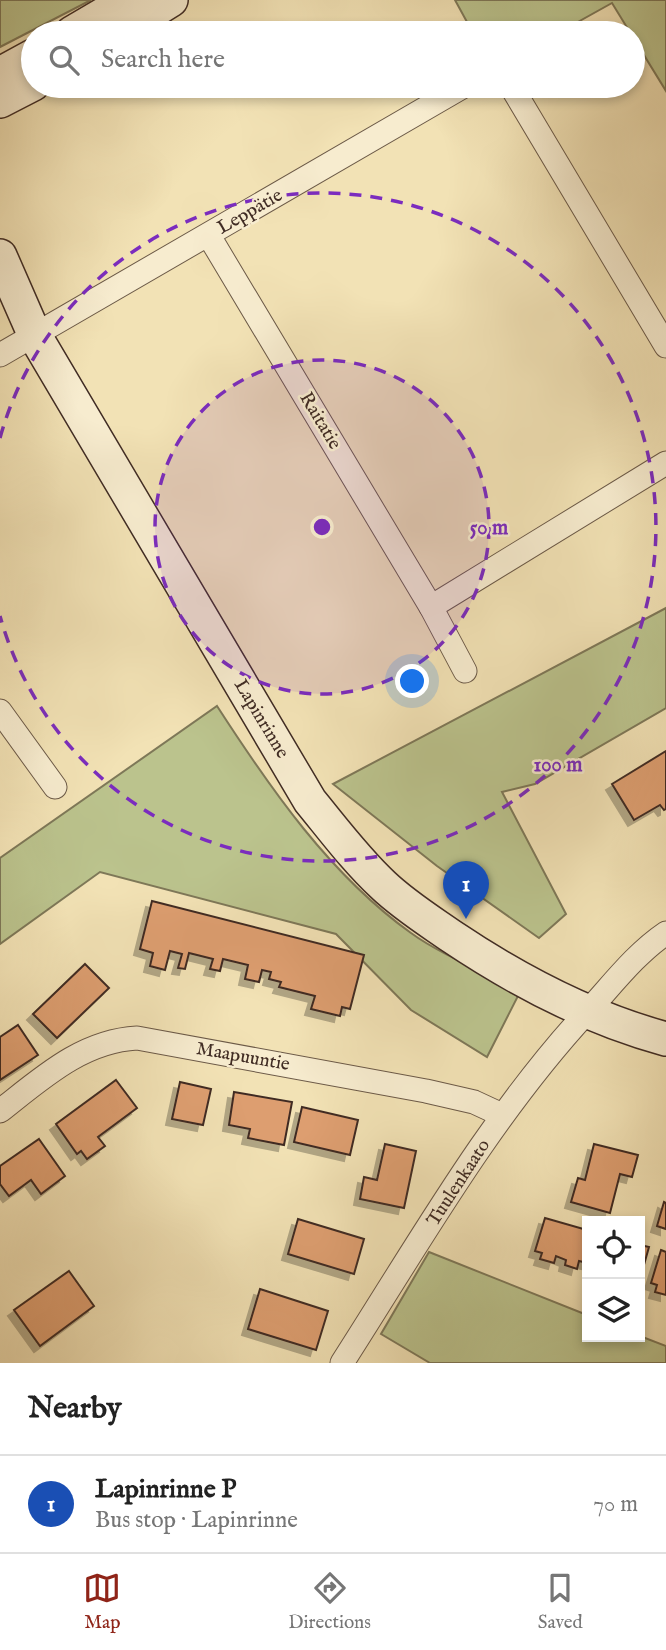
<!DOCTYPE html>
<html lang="en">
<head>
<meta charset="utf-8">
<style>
	body { margin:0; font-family:"IM FELL English",serif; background:#f2f2f2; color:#222 }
	.controls { position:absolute; right:21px; bottom:21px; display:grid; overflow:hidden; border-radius:0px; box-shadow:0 4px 10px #0003 }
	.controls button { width:63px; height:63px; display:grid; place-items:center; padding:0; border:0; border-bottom:2px solid #e0e0e0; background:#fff; color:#222; font:35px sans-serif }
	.you { position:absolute; left:413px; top:682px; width:24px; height:24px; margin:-18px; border:5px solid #fff; border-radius:50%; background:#1a73e8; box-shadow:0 0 0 10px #1a73e833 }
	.badge { display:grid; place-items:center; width:46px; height:46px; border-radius:50%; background:#8f2418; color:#fff; font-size:23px; font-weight:700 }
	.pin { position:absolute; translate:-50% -58px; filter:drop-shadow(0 2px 4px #0008) }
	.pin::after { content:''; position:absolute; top:37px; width:24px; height:21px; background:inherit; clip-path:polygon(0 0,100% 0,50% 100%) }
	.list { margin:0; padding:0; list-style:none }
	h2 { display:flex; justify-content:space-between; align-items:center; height:91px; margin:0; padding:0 28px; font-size:30px }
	h2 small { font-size:23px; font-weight:400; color:#767676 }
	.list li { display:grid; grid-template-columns:46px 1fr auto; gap:21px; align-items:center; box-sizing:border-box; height:98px; padding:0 28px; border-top:2px solid #e0e0e0 }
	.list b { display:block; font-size:26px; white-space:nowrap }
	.list p { margin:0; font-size:23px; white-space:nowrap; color:#767676 }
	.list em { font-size:23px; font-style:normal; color:#767676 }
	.icon { flex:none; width:38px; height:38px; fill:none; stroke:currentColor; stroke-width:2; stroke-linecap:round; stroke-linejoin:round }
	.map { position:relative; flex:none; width:666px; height:1363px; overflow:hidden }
	.search { position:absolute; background:#fff; box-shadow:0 4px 10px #0003; left:21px; right:21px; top:21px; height:77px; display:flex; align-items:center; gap:18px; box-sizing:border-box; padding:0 24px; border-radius:38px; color:#767676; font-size:26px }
	.sheet { height:189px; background:#fff }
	nav { display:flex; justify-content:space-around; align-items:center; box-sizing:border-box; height:98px; border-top:2px solid #e0e0e0; background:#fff; font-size:19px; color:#767676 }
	nav a { display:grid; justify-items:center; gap:4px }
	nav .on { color:#8f2418 }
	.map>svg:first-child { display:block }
	.green { fill:#bbc38d; stroke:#7e7858; stroke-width:2 }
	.building { fill:#dd9e70; stroke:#402c24; stroke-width:2; filter:url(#shadow) }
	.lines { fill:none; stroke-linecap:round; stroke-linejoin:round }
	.street-casing { stroke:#6c5a48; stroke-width:25 }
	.secondary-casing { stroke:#402c24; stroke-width:36 }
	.street { stroke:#f7eccf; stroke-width:23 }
	.secondary { stroke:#f7eccf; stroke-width:33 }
	.ring { fill:none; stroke:#7b2cbf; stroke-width:3.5; stroke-dasharray:12 9 }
	.labels { text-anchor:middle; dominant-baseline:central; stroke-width:5; stroke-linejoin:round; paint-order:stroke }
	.street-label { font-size:19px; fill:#402c24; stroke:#f7eccf }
	.centre { fill:#7b2cbf; stroke:#f7eccf; stroke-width:3.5 }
	.ring-label { font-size:21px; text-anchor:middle; font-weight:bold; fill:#7b2cbf; stroke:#f7eccf; stroke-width:5; stroke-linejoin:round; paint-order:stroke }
</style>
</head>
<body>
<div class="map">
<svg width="666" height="1363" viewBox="0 0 666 1363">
	<defs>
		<filter id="shadow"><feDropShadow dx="-6" dy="6" stdDeviation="0" flood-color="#0004"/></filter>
	</defs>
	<rect width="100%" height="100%" fill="#f2e2b5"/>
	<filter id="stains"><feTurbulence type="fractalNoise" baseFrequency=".00286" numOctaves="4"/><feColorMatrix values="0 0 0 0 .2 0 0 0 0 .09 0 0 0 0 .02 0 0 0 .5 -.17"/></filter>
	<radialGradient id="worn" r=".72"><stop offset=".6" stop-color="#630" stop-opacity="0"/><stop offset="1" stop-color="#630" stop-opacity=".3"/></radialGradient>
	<!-- green -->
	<g class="green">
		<path d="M0 0H91L0 47Z"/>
		<path d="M455 0H666V91L612 3 558 33H473Z"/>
		<path d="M666 608V708L535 784 502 792 566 914 539 938 437 866 333 784Z"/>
		<path d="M217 706C270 788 330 875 411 933 441 955 488 973 521 990L487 1057 411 1010 336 934 100 872 0 944V858Z"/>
		<path d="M429 1252 587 1315V1337L640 1336 666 1346V1363H430L381 1334Z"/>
	</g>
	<!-- building -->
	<g class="building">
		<path d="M666 751V809L664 810 660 805 634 820 612 784Z"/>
		<path d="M152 901 364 955 350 1009 342 1007 340 1016 311 1009 315 996 279 987 281 982 269 979 271 972 262 970 259 982 245 979 248 965 223 959 220 971 210 969 213 959 189 953 185 969 178 968 182 954 170 951 165 970 150 966 153 953 140 949Z"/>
		<path d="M85 964 109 988 57 1038 33 1014Z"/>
		<path d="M18 1025 38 1055 0 1080V1037Z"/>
		<path d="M116 1080 137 1108 98 1137 105 1146 87 1159 81 1151 77 1154 56 1124Z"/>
		<path d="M180 1082 211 1089 203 1125 172 1119Z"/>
		<path d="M234 1092 292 1102 284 1145 248 1138 250 1129 229 1125Z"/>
		<path d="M302 1107 358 1120 350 1155 294 1142Z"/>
		<path d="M39 1139 65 1176 41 1194 31 1180 9 1196 0 1184V1166Z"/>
		<path d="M385 1144 416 1151 404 1208 360 1199 364 1177 377 1180Z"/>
		<path d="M594 1144 638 1155 632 1177 620 1174 610 1213 571 1202 578 1178 585 1180Z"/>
		<path d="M664 1202 666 1203V1229L657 1226Z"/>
		<path d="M545 1218 587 1230V1263L579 1261 577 1269 565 1265 566 1260 556 1256 554 1263 540 1259 542 1253 535 1251Z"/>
		<path d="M298 1219 364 1239 354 1274 288 1254Z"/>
		<path d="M640 1245 649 1247 640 1279Z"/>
		<path d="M661 1250 666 1252V1295L655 1292 657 1285 651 1283Z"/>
		<path d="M69 1271 94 1306 40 1346 14 1310Z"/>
		<path d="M260 1289 328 1311 316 1350 248 1329Z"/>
	</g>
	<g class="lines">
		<!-- street casing -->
		<g class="street-casing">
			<g id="street">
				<path d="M511 86 666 346"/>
				<path d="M209 236 431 607 465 671"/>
				<path d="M0 355 464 86"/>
				<path d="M431 607 666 463"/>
				<path d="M0 711 55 787"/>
				<path d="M0 1111C42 1078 82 1041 137 1038L426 1091 474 1102 502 1115"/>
				<path d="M342 1363C419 1243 490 1117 587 1012 612 985 635 954 666 933"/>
			</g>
		</g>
		<!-- secondary casing -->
		<g class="secondary-casing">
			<g id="secondary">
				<path d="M72 33 128 0"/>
				<path d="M118 33 171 0"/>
				<path d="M0 74 33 56"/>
				<path d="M0 101 33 84"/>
				<path d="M0 256 35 336 310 801C333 829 356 860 383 885 404 905 428 920 451 936 518 981 588 1018 666 1039"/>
			</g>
		</g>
		<!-- street -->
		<use href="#street" class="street"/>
		<!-- secondary -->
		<use href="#secondary" class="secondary"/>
	</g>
	<!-- distance rings -->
	<circle cx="322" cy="527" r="167" fill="#7b2cbf" fill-opacity=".12"/>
	<g class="ring">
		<circle cx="322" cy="527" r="167"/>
		<path d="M0 438A334 334 0 1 1 0 616"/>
	</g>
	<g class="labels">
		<!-- street labels -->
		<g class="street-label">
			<text transform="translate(250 212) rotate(-30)">Leppätie</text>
			<text transform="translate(320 421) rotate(59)">Raitatie</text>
			<text transform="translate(261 719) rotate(59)">Lapinrinne</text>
			<text transform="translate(243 1057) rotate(10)">Maapuuntie</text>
			<text transform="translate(459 1183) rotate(-57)">Tuulenkaato</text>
		</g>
	</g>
	<circle cx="322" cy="527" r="10" class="centre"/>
	<g class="ring-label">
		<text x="489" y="534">50 m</text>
		<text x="558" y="771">100 m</text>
	</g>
	<rect width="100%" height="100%" filter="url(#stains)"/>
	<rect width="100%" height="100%" fill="url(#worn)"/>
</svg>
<div class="controls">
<button><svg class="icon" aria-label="locate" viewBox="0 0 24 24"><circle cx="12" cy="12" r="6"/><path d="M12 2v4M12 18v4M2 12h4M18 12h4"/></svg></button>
<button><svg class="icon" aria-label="layers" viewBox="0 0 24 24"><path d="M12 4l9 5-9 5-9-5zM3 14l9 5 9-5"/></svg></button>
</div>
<div class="you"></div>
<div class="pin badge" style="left:466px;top:919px;background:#1a4fb4">1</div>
<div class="search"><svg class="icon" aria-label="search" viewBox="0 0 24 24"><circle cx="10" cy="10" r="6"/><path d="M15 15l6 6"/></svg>Search here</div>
</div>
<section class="sheet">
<h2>Nearby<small></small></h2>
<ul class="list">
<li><span class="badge" style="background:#1a4fb4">1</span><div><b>Lapinrinne P</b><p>Bus stop · Lapinrinne</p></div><em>70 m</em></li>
</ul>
</section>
<nav>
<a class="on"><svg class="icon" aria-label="map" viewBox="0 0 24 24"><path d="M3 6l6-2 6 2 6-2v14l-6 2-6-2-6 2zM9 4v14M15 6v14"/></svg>Map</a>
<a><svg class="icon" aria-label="directions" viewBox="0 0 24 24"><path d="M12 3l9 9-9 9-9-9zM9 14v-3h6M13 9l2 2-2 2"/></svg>Directions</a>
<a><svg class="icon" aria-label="saved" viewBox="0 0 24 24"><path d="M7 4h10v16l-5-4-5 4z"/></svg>Saved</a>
</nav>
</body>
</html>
